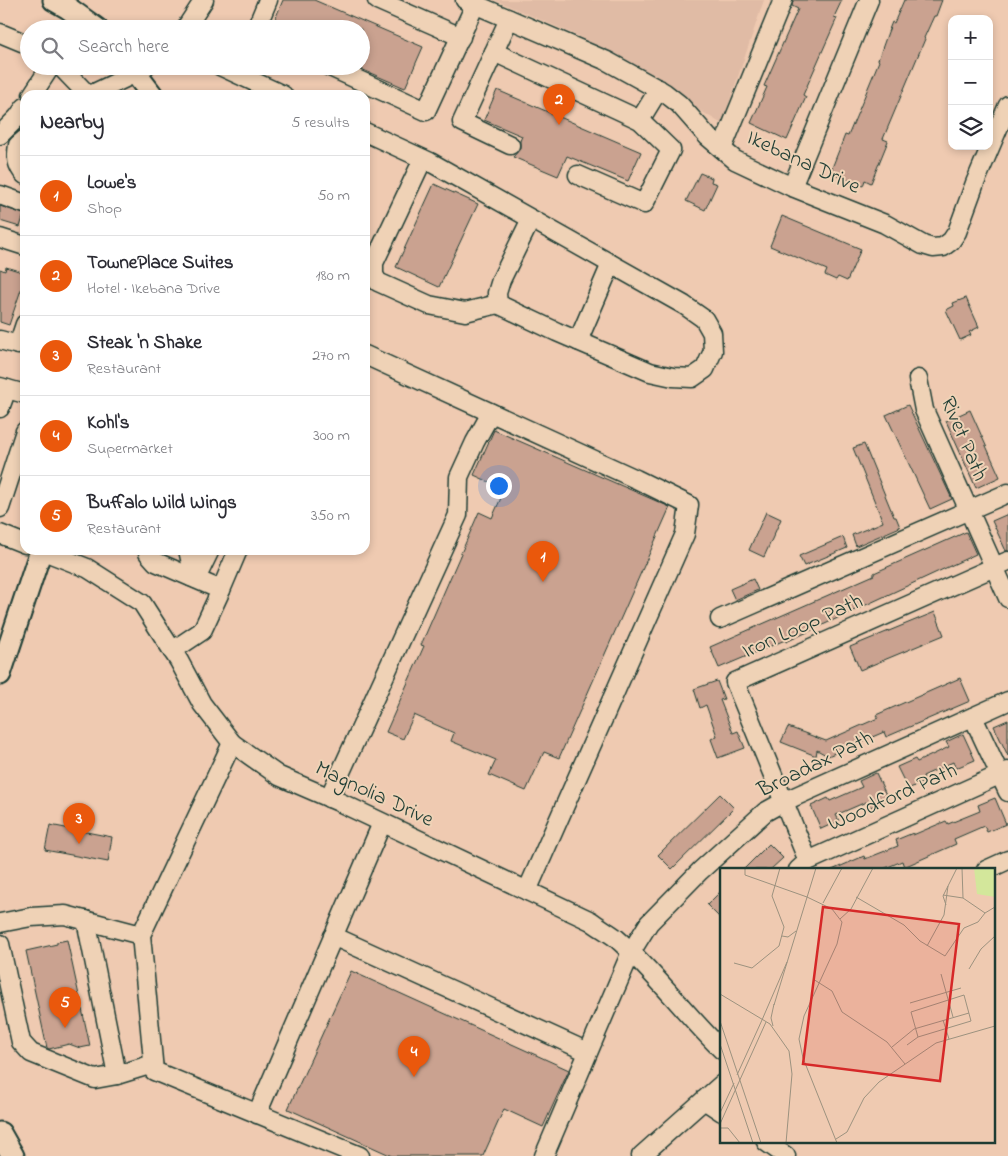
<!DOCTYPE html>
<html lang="en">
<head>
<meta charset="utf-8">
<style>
	body { margin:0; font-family:"Indie Flower",sans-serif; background:#f2f2f3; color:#2b2b33 }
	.controls { position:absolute; right:15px; top:15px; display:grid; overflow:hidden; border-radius:10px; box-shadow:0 2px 8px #0003 }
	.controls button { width:45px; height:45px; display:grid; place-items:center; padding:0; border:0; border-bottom:1px solid #e1e1e2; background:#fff; color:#2b2b33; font:25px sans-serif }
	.you { position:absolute; left:498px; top:485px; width:18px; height:18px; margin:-12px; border:4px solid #fff; border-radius:50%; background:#1a73e8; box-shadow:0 0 0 8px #1a73e833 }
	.badge { display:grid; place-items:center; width:32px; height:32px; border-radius:50%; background:#ea580c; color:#fff; font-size:16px; font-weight:700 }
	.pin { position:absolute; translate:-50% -41px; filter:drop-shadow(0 1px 2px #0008) }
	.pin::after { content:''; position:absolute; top:26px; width:18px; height:15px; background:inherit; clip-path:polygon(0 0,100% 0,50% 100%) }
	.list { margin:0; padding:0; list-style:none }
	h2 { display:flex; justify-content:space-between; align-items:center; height:65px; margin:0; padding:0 20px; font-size:21px }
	h2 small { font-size:16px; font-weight:400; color:#7c7c81 }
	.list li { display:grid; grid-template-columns:32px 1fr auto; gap:15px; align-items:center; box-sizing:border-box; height:80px; padding:0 20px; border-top:1px solid #e1e1e2 }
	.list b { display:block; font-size:19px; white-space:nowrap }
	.list p { margin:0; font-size:16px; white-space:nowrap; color:#7c7c81 }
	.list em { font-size:16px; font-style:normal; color:#7c7c81 }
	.icon { flex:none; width:28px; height:28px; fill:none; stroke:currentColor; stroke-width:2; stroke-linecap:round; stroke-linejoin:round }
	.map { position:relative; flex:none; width:1008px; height:1156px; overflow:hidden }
	.search { position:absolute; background:#fff; box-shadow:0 2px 8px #0003; left:20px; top:20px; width:350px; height:55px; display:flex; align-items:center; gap:12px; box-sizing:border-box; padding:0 18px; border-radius:28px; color:#7c7c81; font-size:19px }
	.panel { position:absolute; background:#fff; box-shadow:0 2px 8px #0003; left:20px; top:90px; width:350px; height:465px; border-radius:15px }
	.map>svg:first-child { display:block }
	.built { fill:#e0bba5 }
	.building { fill:#caa290; stroke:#1f3d34 }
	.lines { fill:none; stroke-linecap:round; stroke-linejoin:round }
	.minor-casing { stroke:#1f3d34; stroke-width:21 }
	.major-casing { stroke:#1f3d34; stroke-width:25 }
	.minor { stroke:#efd2b6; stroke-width:18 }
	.major { stroke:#efd2b6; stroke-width:21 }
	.labels { text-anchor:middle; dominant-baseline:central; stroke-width:4; stroke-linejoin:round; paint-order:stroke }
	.street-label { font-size:22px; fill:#1f3d34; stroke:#efd2b6 }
	.inset-road { fill:none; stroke:#9c927f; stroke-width:1 }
	.view { fill:#d62828; fill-opacity:0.15; stroke:#d62828; stroke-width:2.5 }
	.inset-edge { fill:none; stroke:#1f3d34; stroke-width:2.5 }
</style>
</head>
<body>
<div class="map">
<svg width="1008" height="1156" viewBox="0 0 1008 1156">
	<rect width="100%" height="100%" fill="#efcab1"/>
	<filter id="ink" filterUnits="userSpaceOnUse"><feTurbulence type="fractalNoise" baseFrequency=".02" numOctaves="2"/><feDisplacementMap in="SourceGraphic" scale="10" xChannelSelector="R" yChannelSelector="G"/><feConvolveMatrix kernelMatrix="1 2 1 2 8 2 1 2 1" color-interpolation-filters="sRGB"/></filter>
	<g filter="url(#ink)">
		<!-- built -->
		<path class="built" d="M495 0H764L722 124 578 36Z"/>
		<!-- building -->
		<g class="building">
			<path d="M283 0H314L423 47 405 88 361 69V29H271Z"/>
			<path d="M793 0H842L834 17 837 18 803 95 806 97 787 140 751 123 767 87 764 86 798 9 792 6Z"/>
			<path d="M904 0H942L936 16H934L924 38 925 39 883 139 888 141 871 183 865 180 863 186 830 173 845 135 848 136 861 105 879 61 878 60 888 32 892 22 894 23Z"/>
			<path d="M497 90 641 152 628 181 567 156 558 176 513 157 520 149V141L522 136 484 120Z"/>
			<path d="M700 173 712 178 711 182 717 184 705 210 686 201Z"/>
			<path d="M434 184 478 204 439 287 396 267Z"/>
			<path d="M0 206 24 214 20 227 0 221Z"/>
			<path d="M782 216 861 249 847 281 838 277 836 280 825 275 827 270 770 246Z"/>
			<path d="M6 267 25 273V278L9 325 0 322V269L5 271Z"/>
			<path d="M966 298 979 327 969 332 971 335 960 340 946 310 954 306 953 303Z"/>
			<path d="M908 405 952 499 930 509 886 415Z"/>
			<path d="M970 410 1000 477 976 488 946 421Z"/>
			<path d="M494 430 670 507 559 758 544 752 526 791 489 775 496 760 451 741 454 733 414 715 403 739 386 732 424 646 421 645 479 512 492 518 505 489 474 475Z"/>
			<path d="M864 444 894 517H896L900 527 856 546 852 535 883 522 853 448Z"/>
			<path d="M766 512 781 519 764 557 749 550Z"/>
			<path d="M1008 514V551H1006L992 521Z"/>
			<path d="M966 532 976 554 786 642 785 640 719 668 710 647 874 575V573Z"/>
			<path d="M843 537 847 548 804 566 799 556Z"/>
			<path d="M753 579 758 590 735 600 730 589Z"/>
			<path d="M935 612 944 635 860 670 850 647Z"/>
			<path d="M960 678 970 701 886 737 884 732 828 756 817 750 816 756 781 742 788 727 826 741 878 718 876 715Z"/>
			<path d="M717 681 724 699 720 700 733 733 738 731 745 748 718 758 711 739 717 736 706 705 700 708 694 689Z"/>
			<path d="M1008 720V756L994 726Z"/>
			<path d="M963 734 975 760 956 768 953 762 923 776 925 781 908 789 897 767 915 759 917 762 949 747 946 742Z"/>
			<path d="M876 773 888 799 869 808 866 802 836 815 839 821 821 829 811 806 828 798 830 801 862 787 859 781Z"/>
			<path d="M720 794 734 808 672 869 658 855Z"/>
			<path d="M995 798 1006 824 987 832 984 826 954 839 956 844 904 867 902 861 881 870H832L864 856 865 859 898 846 896 840 913 833V835L946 821 948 824 980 811 978 805Z"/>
			<path d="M50 825 112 837 108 862 45 850Z"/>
			<path d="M769 844 783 858 770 870H743Z"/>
			<path d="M722 890V920L707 905Z"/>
			<path d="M67 940 90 1046 80 1048 69 1044 49 1049 47 1048 26 951 57 944V942Z"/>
			<path d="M351 971 569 1070 543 1127 504 1109 483 1156H392L288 1109Z"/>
		</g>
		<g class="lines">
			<!-- minor casing -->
			<g class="minor-casing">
				<g id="minor">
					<path d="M377 0 461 37"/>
					<path d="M465 0 607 61 665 93 679 104 708 137 735 160 792 187 885 224 923 245 933 248 943 247 951 241 957 232 975 183 1008 105"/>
					<path d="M509 19 462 122 510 145"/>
					<path d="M185 29 204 0"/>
					<path d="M256 29 268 0"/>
					<path d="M0 33 29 45"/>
					<path d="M494 52 640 120 671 150 644 204 578 175"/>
					<path d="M60 66 88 95"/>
					<path d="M220 66 283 95"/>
					<path d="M328 66 426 111 475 5"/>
					<path d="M32 95 51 66"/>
					<path d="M90 95 136 73 146 66"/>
					<path d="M640 120 659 89"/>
					<path d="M365 132 430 162 684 305 704 319 712 333 713 351 705 369 692 378 673 377 650 372 557 332 498 304 497 293 501 280 531 219"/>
					<path d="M0 135 18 117 25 107"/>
					<path d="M25 139 18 145C16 157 16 165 25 175"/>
					<path d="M722 149 783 0"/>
					<path d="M423 159 374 263V275L378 282 429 305 465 312 498 304"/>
					<path d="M792 187 869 0"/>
					<path d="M0 195 25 204"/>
					<path d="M0 238 25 246"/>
					<path d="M0 340 18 345 25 324"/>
					<path d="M578 341 611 264"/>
					<path d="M365 355 636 479 689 505 685 534 527 891"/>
					<path d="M918 379 924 410 1008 598"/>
					<path d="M0 387 25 394"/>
					<path d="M0 408 7 389"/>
					<path d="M0 508 25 431"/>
					<path d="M0 534 25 544"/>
					<path d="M41 550 87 568 142 603 179 661 202 704 232 743 279 776 339 802 591 921C599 927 608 932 616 938 655 972 685 1014 722 1050"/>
					<path d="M148 550V553L156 562 221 590"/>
					<path d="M188 550 191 563V577"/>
					<path d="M196 579 210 550"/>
					<path d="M720 619 1008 493"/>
					<path d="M172 651 202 631 221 590 238 550"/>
					<path d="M973 717 1008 792"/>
					<path d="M232 743 141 935 154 1071 360 1156"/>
					<path d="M329 798 458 515 459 477 475 442 491 413"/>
					<path d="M808 861 735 682 1008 561"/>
					<path d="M798 870 808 861 1008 771"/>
					<path d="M986 870 1008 860"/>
					<path d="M86 920 117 1075"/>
					<path d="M0 923 31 917 65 915 141 935"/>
					<path d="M333 936 588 1052"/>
					<path d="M0 944 21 1042 31 1053 95 1079 117 1075 153 1064"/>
					<path d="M704 1100 722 1112"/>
					<path d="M257 1114 382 823"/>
					<path d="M766 1142 786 1156"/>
					<path d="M544 1156 631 952 649 923 700 871 765 812 783 802 1008 701"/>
					<path d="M641 1156 722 1084"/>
				</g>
			</g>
			<!-- major casing -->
			<g class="major-casing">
				<g id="major">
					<path d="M54 0 68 8 97 29"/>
					<path d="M130 66 152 95"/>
					<path d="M0 674 41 550"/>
					<path d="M0 1133 13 1156"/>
				</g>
			</g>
			<!-- minor -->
			<use href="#minor" class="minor"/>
			<!-- major -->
			<use href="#major" class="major"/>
		</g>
	</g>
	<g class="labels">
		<!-- street labels -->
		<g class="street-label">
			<text transform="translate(803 163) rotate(25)">Ikebana Drive</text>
			<text transform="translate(963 439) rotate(67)">Rivet Path</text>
			<text transform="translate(803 627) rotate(-24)">Iron Loop Path</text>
			<text transform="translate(816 765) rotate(-26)">Broadax Path</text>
			<text transform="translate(374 795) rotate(25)">Magnolia Drive</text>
			<text transform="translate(893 798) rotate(-24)">Woodford Path</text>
		</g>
	</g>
	<!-- overview -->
	<g transform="translate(720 868)">
		<rect width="275" height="275" fill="#efcab1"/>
		<path d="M254 0H275V29L257 26Z" fill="#d3e79b"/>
		<path class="inset-road" d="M25 0V7L87 29M242 0 243 30M223 27 243 30 265 45M87 29 112 41 122 54 117 76 84 148 79 171 83 190 117 275M136 29 184 57 200 73 225 88 244 60 258 54 265 45 275 39M103 35 122 0M226 37 223 28 237 0M120 51 131 41 153 0M62 68 68 69 76 63M207 78 224 47 228 18M14 95 32 100 59 78 64 59 52 28 60 0M249 101 261 81 275 68M221 106 233 149M93 111 112 123 122 144 167 174 185 196M0 126 50 156 69 183 72 206 66 275M190 135 241 120M54 137 96 0M42 152 67 94M223 152 229 171M0 153 41 275M53 158 51 150 54 136M0 176 33 275M187 177 198 169 251 153 244 127 191 144 198 169M172 179 194 161 249 145M17 207 42 152M0 245 14 215M0 256 46 154M0 260H8L20 275M116 271 127 264 144 230 159 214 216 175 275 158"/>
		<path class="view" d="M103 39 239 56 220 213 83 196Z"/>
		<rect width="275" height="275" class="inset-edge"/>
	</g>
</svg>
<div class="controls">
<button>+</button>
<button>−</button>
<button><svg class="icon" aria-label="layers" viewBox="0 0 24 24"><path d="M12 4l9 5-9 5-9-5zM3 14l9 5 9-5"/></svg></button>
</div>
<div class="you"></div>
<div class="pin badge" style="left:543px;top:582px">1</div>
<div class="pin badge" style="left:559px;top:125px">2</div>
<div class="pin badge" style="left:79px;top:844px">3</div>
<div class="pin badge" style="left:414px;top:1077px">4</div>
<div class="pin badge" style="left:65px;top:1028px">5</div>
<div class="search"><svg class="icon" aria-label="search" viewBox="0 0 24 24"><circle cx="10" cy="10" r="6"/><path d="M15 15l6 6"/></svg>Search here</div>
<section class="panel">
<h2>Nearby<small>5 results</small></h2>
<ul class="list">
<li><span class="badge">1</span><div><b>Lowe's</b><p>Shop</p></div><em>50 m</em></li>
<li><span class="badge">2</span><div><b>TownePlace Suites</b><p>Hotel · Ikebana Drive</p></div><em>180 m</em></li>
<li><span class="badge">3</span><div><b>Steak 'n Shake</b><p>Restaurant</p></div><em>270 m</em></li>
<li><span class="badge">4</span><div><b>Kohl's</b><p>Supermarket</p></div><em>300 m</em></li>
<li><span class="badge">5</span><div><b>Buffalo Wild Wings</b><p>Restaurant</p></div><em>350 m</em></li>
</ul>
</section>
</div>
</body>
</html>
